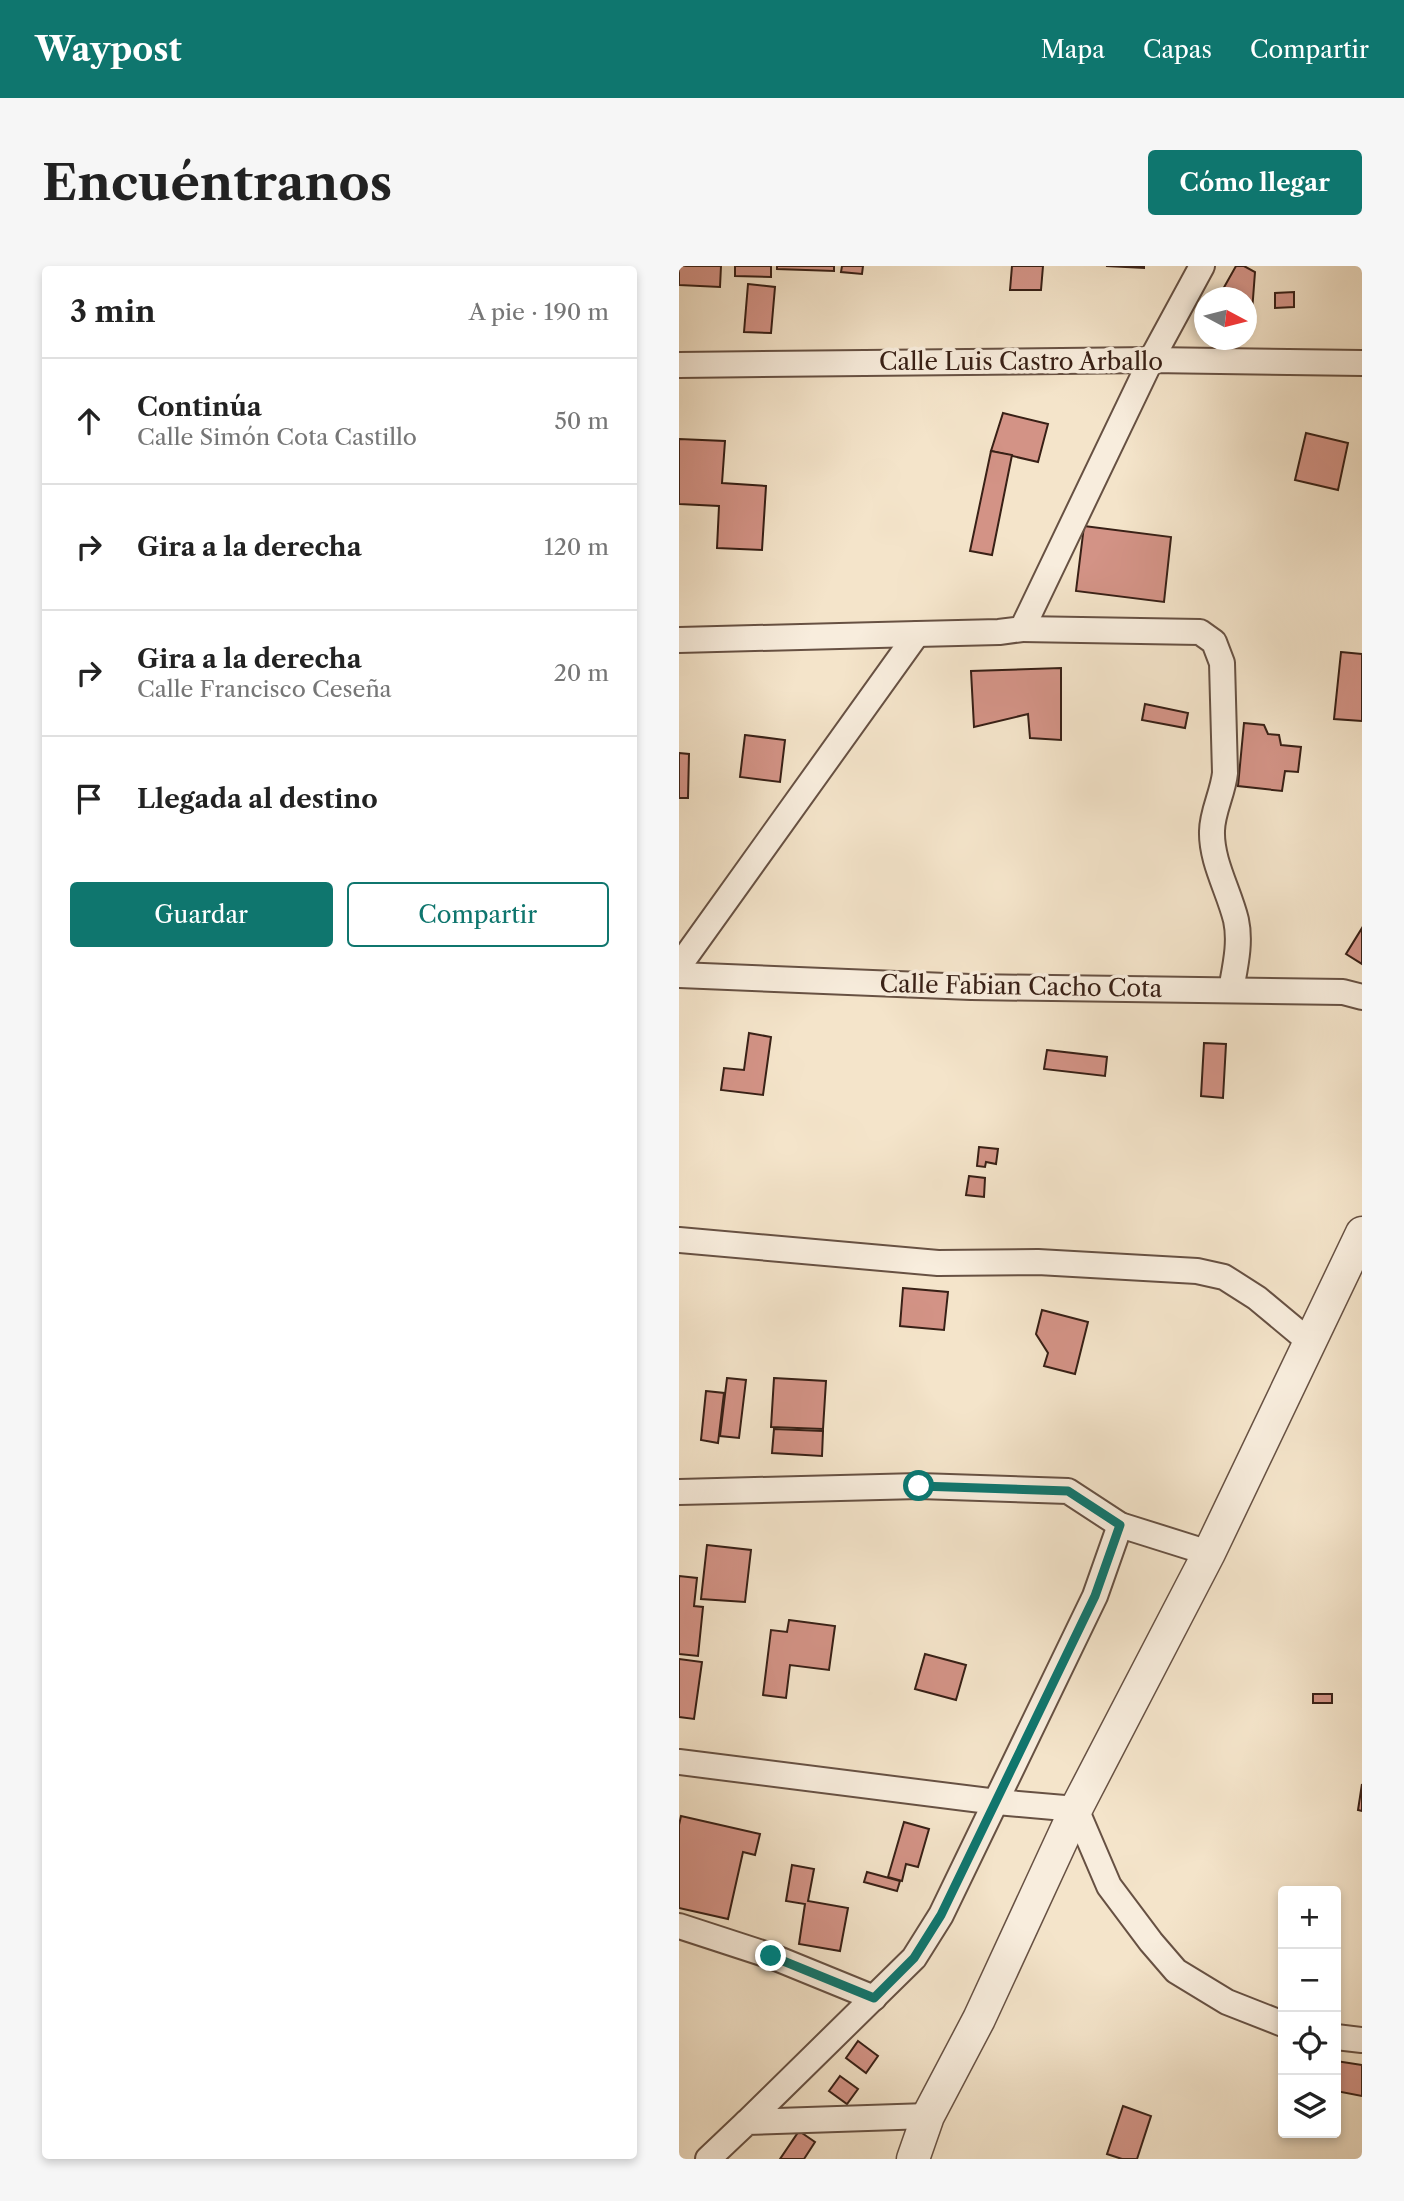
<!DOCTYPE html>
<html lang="es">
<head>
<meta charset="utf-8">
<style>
	body { margin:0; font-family:"Libre Caslon Text",serif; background:#f6f6f6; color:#222 }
	.controls { position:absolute; right:21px; bottom:21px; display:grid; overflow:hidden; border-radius:7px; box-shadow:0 4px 10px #0003 }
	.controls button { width:63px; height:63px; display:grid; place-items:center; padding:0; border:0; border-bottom:2px solid #e0e0e0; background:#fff; color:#222; font:35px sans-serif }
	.compass { position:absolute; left:515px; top:21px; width:63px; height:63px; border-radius:50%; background:#fff; box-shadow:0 4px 10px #0003; rotate:97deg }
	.stop { position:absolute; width:21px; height:21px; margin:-16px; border:5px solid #0f766e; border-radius:50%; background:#fff }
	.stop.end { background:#0f766e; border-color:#fff; box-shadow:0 2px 7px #0008 }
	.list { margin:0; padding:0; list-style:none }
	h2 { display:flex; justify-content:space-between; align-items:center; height:91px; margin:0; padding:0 28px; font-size:30px }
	h2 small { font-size:23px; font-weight:400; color:#767676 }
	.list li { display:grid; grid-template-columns:46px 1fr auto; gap:21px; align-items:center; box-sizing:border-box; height:126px; padding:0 28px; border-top:2px solid #e0e0e0 }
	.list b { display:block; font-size:26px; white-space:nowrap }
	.list p { margin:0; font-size:23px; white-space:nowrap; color:#767676 }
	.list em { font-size:23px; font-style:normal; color:#767676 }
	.actions { display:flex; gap:14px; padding:21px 28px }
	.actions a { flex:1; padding:16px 0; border:2px solid #0f766e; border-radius:7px; text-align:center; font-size:24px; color:#0f766e }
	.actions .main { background:#0f766e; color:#fff }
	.icon { flex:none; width:38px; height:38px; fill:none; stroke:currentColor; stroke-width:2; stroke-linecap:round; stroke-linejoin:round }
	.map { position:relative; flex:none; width:683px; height:1893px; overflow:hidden; border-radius:7px }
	header { display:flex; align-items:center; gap:42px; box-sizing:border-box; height:98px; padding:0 35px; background:#0f766e; color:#fff }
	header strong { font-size:33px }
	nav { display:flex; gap:38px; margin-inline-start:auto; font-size:24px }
	.intro { display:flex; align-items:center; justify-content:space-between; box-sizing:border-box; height:168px; padding:0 42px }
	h1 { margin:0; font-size:49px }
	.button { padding:18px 32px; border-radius:7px; background:#0f766e; color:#fff; font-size:24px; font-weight:700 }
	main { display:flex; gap:42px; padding:0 42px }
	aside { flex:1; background:#fff; border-radius:7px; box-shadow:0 4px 10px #0003 }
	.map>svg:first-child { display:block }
	.building { fill:#d39386; stroke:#382016; stroke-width:2 }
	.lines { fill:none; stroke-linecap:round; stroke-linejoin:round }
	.minor-casing { stroke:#675143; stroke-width:28 }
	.tertiary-casing { stroke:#675143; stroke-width:35 }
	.minor { stroke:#f8eddd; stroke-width:24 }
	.tertiary { stroke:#f8eddd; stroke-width:32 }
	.route { stroke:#0f766e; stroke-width:9 }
	.labels { text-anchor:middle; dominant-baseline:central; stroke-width:7; stroke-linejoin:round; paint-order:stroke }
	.street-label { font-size:24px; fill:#382016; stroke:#f8eddd }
</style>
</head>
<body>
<header>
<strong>Waypost</strong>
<nav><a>Mapa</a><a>Capas</a><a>Compartir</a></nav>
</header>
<div class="intro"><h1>Encuéntranos</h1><a class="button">Cómo llegar</a></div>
<main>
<aside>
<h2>3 min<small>A pie · 190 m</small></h2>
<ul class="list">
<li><svg class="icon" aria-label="ahead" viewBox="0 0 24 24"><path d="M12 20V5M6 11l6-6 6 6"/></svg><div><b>Continúa</b><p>Calle Simón Cota Castillo</p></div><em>50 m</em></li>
<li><svg class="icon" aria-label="right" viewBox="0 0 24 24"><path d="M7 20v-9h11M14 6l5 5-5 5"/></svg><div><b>Gira a la derecha</b></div><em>120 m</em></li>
<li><svg class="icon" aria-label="right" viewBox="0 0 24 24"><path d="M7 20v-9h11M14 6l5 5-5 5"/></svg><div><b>Gira a la derecha</b><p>Calle Francisco Ceseña</p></div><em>20 m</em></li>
<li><svg class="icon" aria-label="arrive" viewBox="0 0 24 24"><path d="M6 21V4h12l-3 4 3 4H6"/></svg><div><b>Llegada al destino</b></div></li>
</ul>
<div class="actions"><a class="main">Guardar</a><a>Compartir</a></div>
</aside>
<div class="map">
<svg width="683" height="1893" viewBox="0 0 683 1893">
	<rect width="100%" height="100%" fill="#f4e4ca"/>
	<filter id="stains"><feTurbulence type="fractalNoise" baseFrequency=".00286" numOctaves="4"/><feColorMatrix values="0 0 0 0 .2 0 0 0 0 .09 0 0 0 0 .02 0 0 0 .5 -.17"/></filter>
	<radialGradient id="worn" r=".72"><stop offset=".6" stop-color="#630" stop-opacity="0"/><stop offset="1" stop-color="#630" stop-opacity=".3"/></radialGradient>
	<!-- building -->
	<g class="building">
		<path d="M0 0H42L41 21 0 19Z"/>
		<path d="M56 0H92V11L56 10Z"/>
		<path d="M98 0H155V5L98 3Z"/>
		<path d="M163 0H184L183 8 162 6Z"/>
		<path d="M333 0H364L362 24H331Z"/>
		<path d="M427 0H465V2Z"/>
		<path d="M557 0H565L576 6 573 46 568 45V32H539Z"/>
		<path d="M69 18 96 21 92 67 65 66Z"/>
		<path d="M615 26V41L596 42V27Z"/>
		<path d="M324 147 369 158 359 196 312 185Z"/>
		<path d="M627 167 669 177 659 224 616 214Z"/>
		<path d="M0 173 46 175 43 217 87 220 83 284 38 282 40 240 0 238Z"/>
		<path d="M312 185 333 189 313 289 291 285Z"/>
		<path d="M405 260 492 271 485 336 397 325Z"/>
		<path d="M662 386 683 388V455L655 453Z"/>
		<path d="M382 402V474L351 472 349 448 295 461 292 405Z"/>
		<path d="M466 438 509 447 506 462 463 454Z"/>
		<path d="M565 457 585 459 589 468 600 469 602 479 622 481 619 506 606 505 603 525 559 520Z"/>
		<path d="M66 469 106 474 101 516 61 511Z"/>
		<path d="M0 487 10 488 9 532H0Z"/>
		<path d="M683 662V698L667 688Z"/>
		<path d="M70 767 92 771 84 829 42 824 45 802 65 804Z"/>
		<path d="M525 777 547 778 544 832 522 830Z"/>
		<path d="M368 784 428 791 426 810 365 803Z"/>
		<path d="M300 881 319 883 317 898 307 896 306 901 298 900Z"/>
		<path d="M290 910 306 912 305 931 287 929Z"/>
		<path d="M224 1022 269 1026 265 1064 221 1060Z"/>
		<path d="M363 1044 409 1056 396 1108 365 1100 369 1087 357 1068Z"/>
		<path d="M48 1112 67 1114 60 1172 41 1170Z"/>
		<path d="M95 1112 147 1115 144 1163 92 1161Z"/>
		<path d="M27 1125 45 1127 39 1177 22 1174Z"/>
		<path d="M95 1163 144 1165 143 1190 93 1187Z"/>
		<path d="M28 1279 72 1284 66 1336 22 1333Z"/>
		<path d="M0 1310 18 1312 15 1340 24 1341 19 1390 0 1388Z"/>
		<path d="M110 1354 156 1360 150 1404 111 1399 107 1432 84 1429 92 1364 108 1366Z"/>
		<path d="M246 1388 287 1399 277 1434 236 1423Z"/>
		<path d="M0 1393 23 1396 15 1453 0 1451Z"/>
		<rect x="634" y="1428" width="19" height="9"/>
		<path d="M683 1518V1545L679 1544Z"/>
		<path d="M2 1550 81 1568 76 1589 64 1586 49 1653 0 1642V1559Z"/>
		<path d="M225 1556 250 1563 239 1601 227 1598 223 1615 209 1611Z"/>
		<path d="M113 1599 135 1603 129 1635 169 1642 161 1685 120 1678 126 1638 107 1635Z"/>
		<path d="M188 1606 221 1615 218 1625 185 1616Z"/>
		<path d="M179 1775 199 1790 187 1807 167 1792Z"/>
		<path d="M657 1795 683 1799V1830L657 1825Z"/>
		<path d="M161 1810 179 1823 168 1838 150 1825Z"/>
		<path d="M444 1840 472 1850 458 1893H443L428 1888Z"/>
		<path d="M120 1865 136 1876 125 1893H101Z"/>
	</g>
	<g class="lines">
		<!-- minor casing -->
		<g class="minor-casing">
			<g id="minor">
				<path d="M0 99 472 94 683 97"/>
				<path d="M343 363 521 366 535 376 543 397 546 507C544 527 533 546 533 565 532 595 550 625 557 654 562 677 556 701 552 724"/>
				<path d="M0 374 238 368 320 366 343 363 472 94 523 0"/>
				<path d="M0 700 238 368"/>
				<path d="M0 709 292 721 664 726 683 731"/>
				<path d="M0 974 259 997 359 996 518 1005 545 1011 578 1032 632 1077"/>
				<path d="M0 1226 240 1220 389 1225 441 1259 530 1287"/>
				<path d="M0 1496 318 1536 397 1543 430 1620 472 1676 497 1705 548 1736 604 1758"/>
				<path d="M0 1660 92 1690 195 1732"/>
				<path d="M657 1771 683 1774"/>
				<path d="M68 1856 235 1692 262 1649 416 1330 441 1259"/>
				<path d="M29 1893 68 1856 249 1850"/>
			</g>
		</g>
		<!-- tertiary casing -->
		<g class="tertiary-casing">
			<path id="tertiary" d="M234 1893 249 1850 300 1753 397 1543 530 1287 683 967"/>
		</g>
		<!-- minor -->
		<use href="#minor" class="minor"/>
		<!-- tertiary -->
		<use href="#tertiary" class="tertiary"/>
	</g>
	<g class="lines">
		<!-- route -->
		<path class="route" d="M92 1690 195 1732 235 1692 262 1649 416 1330 441 1259 389 1225 240 1220"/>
	</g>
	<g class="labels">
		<!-- street labels -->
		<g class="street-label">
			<text x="342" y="95">Calle Luis Castro Arballo</text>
			<text transform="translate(342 720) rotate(1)">Calle Fabian Cacho Cota</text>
		</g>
	</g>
	<rect width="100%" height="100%" filter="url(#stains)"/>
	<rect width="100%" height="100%" fill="url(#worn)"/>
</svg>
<div class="controls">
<button>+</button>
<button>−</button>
<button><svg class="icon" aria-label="locate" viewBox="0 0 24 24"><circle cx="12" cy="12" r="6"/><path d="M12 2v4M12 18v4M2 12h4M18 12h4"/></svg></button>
<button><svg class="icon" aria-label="layers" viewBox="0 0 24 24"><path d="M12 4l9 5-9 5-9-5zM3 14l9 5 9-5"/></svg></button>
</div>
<svg class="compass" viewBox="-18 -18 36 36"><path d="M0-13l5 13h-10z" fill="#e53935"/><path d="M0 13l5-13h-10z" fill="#767676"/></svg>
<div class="stop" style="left:240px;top:1220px"></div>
<div class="stop end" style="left:92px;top:1690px"></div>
</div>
</main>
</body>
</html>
